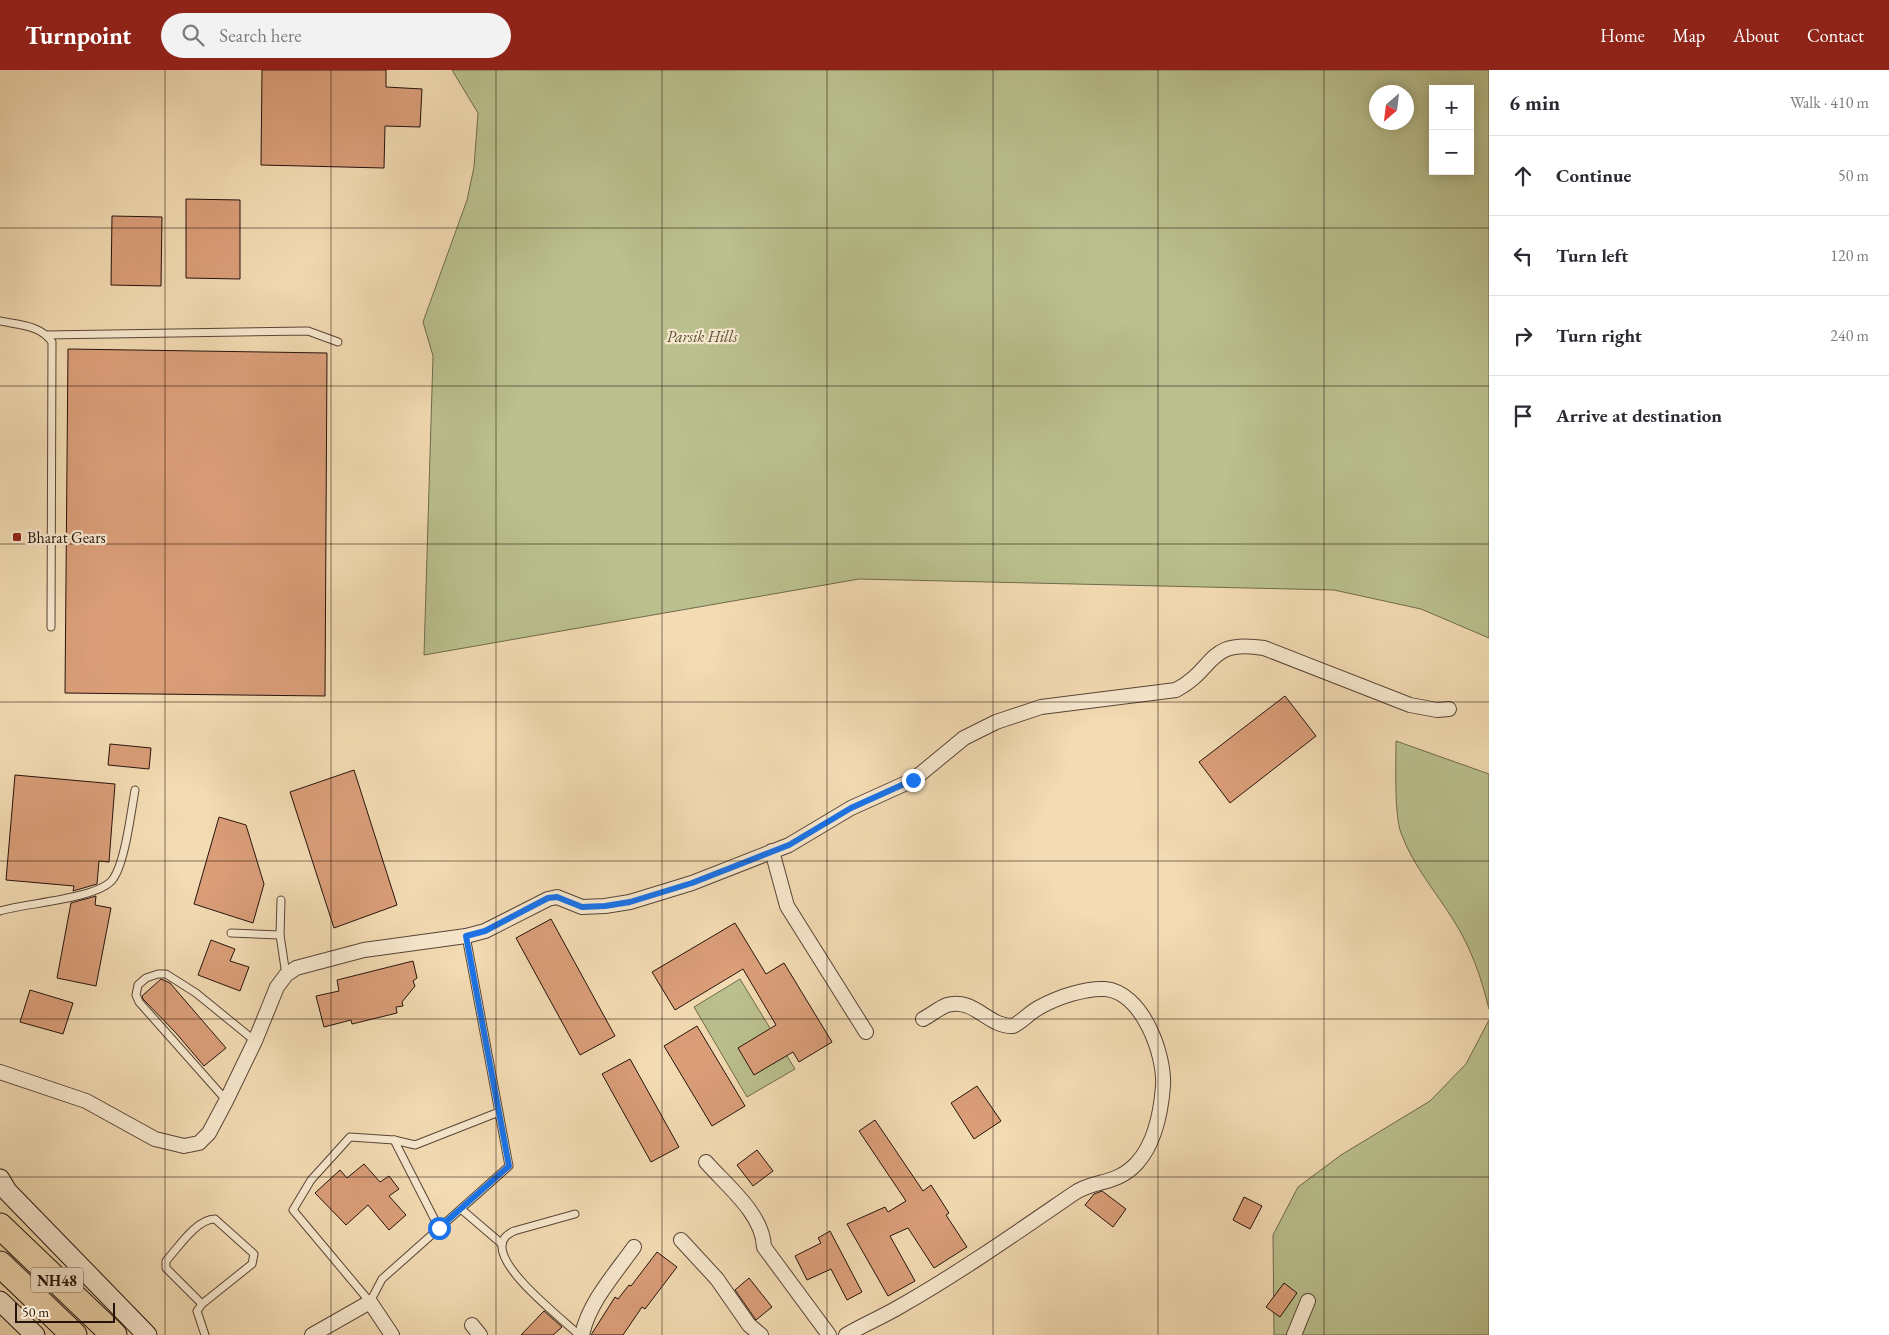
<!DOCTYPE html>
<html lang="en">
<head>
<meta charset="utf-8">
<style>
	body { margin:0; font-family:"EB Garamond",serif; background:#f2f2f3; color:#2b2b33 }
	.controls { position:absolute; right:15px; top:15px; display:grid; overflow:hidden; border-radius:0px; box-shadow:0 2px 12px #0003 }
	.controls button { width:45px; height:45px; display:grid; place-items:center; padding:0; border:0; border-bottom:1px solid #e1e1e2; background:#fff; color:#2b2b33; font:25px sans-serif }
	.compass { position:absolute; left:1369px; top:15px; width:45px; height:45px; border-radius:50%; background:#fff; box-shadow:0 2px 12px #0003; rotate:208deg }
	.scale { position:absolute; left:15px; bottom:12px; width:100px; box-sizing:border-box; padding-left:5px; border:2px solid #25130c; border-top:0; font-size:14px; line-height:18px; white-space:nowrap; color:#25130c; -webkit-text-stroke:4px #f7e8ce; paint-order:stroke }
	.stop { position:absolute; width:15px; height:15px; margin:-11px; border:4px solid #1a73e8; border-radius:50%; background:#fff }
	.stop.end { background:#1a73e8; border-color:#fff; box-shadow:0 1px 5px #0008 }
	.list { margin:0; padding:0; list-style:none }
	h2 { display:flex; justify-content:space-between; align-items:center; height:65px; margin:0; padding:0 20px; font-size:21px }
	h2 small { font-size:16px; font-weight:400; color:#7c7c81 }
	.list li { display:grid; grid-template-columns:32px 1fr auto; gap:15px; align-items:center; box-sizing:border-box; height:80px; padding:0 20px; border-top:1px solid #e1e1e2 }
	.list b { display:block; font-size:19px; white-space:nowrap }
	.list em { font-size:16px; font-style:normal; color:#7c7c81 }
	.icon { flex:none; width:28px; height:28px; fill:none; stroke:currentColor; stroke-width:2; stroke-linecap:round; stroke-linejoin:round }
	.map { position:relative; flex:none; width:1489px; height:1265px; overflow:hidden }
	header { display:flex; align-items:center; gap:30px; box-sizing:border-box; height:70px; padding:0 25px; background:#8f2418; color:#fff }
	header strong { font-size:24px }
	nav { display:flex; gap:28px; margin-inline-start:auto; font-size:18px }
	.search { width:350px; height:45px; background:#f2f2f3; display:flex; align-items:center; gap:12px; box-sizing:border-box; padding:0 18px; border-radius:28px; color:#7c7c81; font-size:19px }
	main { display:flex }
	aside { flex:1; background:#fff }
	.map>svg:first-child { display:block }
	.green { fill:#bac08e; stroke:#706a4d; fill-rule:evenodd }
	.building { fill:#da9e79; stroke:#25130c }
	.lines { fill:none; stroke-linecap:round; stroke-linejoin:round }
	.lane-casing { stroke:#584536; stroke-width:9 }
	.street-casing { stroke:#584536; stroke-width:16 }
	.secondary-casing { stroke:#25130c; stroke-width:21 }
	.highway-casing { stroke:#25130c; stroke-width:27 }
	.lane { stroke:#f7e8ce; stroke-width:7 }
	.street { stroke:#f7e8ce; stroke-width:14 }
	.secondary { stroke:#f7e8ce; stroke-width:19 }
	.highway { stroke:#f3dbb3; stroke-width:25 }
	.route { stroke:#1a73e8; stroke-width:6 }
	.grid { fill:none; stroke:#25130c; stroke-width:1; stroke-opacity:0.55 }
	.poi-dot { fill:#8f2418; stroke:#f7e8ce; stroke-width:2 }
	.labels { text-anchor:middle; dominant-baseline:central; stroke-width:4.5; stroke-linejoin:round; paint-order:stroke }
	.shield { fill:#f7e8ce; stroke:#645346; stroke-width:1 }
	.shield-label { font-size:15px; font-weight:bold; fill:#25130c }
	.park-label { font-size:16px; font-style:italic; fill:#59503a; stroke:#f7e8ce }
	.poi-label { font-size:16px; fill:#25130c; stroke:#f7e8ce; text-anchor:start }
</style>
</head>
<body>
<header>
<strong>Turnpoint</strong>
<div class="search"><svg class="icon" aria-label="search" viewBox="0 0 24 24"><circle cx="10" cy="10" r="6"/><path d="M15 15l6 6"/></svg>Search here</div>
<nav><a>Home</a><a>Map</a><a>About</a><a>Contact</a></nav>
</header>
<main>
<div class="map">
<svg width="1489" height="1265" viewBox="0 0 1489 1265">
	<rect width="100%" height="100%" fill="#f3dbb3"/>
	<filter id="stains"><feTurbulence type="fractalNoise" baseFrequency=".004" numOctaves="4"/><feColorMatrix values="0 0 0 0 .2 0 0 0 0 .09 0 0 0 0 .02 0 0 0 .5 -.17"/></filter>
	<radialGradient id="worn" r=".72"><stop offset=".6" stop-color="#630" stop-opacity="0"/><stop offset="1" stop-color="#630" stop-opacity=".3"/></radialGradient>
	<!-- green -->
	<g class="green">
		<path d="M452 0H1489V568L1421 539 1334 520 859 509 424 585 433 286 423 252 467 130 474 97 478 43ZM1433 19H1470V101H1433ZM1406 22V52H1376V22Z"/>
		<path d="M1396 671 1489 704V939C1481 907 1472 880 1454 851 1436 822 1413 796 1401 763 1394 744 1396 693 1396 671Z"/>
		<path d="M740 909 795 999 747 1027 694 937Z"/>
		<path d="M1489 950V1265H1274L1273 1165 1298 1117 1341 1085 1430 1031 1466 994Z"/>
	</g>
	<!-- building -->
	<g class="building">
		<path d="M262 0H386V17L422 19 420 57 385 56 384 98 261 95Z"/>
		<path d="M186 129 240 130V209L186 208Z"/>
		<path d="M112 146 162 147 161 216 111 215Z"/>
		<path d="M68 279 327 283 325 626 65 623Z"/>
		<path d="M1285 626 1316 666 1230 733 1199 692Z"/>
		<path d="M110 674 151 678 149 699 108 695Z"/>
		<path d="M354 700 397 835 334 858 290 722Z"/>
		<path d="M15 705 115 714 109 792 99 791 97 814 73 821 74 816 6 810Z"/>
		<path d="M219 747 246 755 264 814 253 853 194 834Z"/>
		<path d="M96 826 95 835 111 838 96 916 57 908 71 833Z"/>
		<path d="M551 849 615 966 580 985 516 868Z"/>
		<path d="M735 853 766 904 784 893 832 972 799 992 793 982 754 1005 738 978 776 955 743 899 675 940 652 902Z"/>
		<path d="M211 870 235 879 230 891 249 897 240 921 198 905Z"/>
		<path d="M413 891 417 908 413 911 415 916 402 932 403 936 396 937 397 943 352 954 351 950 324 957 316 926 339 921 337 910Z"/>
		<path d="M161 909 170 913 226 978 204 996 176 963 143 929 142 926Z"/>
		<path d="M30 920 73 933 63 964 20 952Z"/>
		<path d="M697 956 745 1036 712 1056 664 976Z"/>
		<path d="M630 989 679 1077 651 1092 602 1004Z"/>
		<path d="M977 1016 1001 1051 974 1069 951 1033Z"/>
		<path d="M875 1050 923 1121 931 1115 949 1143 946 1145 967 1177 934 1198 908 1158 890 1166 915 1211 888 1226 847 1154 885 1137 888 1142 906 1131 859 1061Z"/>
		<path d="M757 1080 773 1101 753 1116 737 1095Z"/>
		<path d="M364 1094 380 1112 389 1106 399 1119 389 1126 406 1145 389 1160 368 1135 346 1155 315 1123 340 1100 347 1108Z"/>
		<path d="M1102 1121 1126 1139 1113 1157 1085 1135 1094 1124Z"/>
		<path d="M1244 1127 1262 1136 1250 1159 1233 1150Z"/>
		<path d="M830 1161 862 1222 847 1230 831 1199 807 1210 795 1186 821 1173 818 1168Z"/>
		<path d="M657 1182 677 1197 645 1239 642 1237 623 1265H591L615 1227 618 1229 629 1215 631 1216Z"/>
		<path d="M749 1208 772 1237 756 1250 735 1220Z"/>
		<path d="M1284 1213 1297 1223 1280 1247 1266 1237Z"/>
		<path d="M544 1241 562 1257 553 1265H521Z"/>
	</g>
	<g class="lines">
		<!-- lane casing -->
		<g class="lane-casing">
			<g id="lane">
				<path d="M0 251C19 255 40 255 52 272L51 557"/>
				<path d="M46 265 308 261 338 272"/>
				<path d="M281 830 280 865 286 905"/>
				<path d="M0 841C25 833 99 829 113 809 125 793 131 742 135 720"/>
				<path d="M231 863 280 865"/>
				<path d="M466 866 509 1096 382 1209 370 1232 293 1140 311 1110 350 1067 394 1070 415 1075 499 1042"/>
				<path d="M226 1030 139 932 136 925 138 915 146 908 158 904H166L196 923 255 971"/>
				<path d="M394 1070 439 1158"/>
				<path d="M461 1139 502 1174"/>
				<path d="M575 1144 514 1161C508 1164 503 1167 502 1175 500 1201 560 1247 579 1265"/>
				<path d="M202 1234 166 1198V1191C178 1178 196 1149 215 1149L254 1184 252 1194 202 1234 197 1241 205 1265"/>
			</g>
		</g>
		<!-- street casing -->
		<g class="street-casing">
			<g id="street">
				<path d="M772 781 787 836 866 962"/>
				<path d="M0 1002 86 1031 155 1069 184 1076 199 1073 209 1063 226 1031 255 971 277 917 286 905 296 898 364 880 466 866 485 861 548 829 557 827 582 837 605 836 630 832 692 813 789 775 851 738 913 710 964 668 996 652 1041 637 1176 620C1217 598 1206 569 1264 578L1410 635 1437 640 1449 639"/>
				<path d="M706 1092C727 1116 763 1144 764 1177L829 1265"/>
				<path d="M681 1170 717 1209 749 1255 761 1265"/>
				<path d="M472 1255 480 1265"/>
				<path d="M312 1265 370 1232 392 1265"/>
				<path d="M582 1265C589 1232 615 1204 634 1177"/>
				<path d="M846 1265C863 1255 882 1247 899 1237 959 1203 1016 1163 1073 1124 1094 1109 1116 1116 1137 1093 1155 1073 1161 1042 1163 1016 1165 984 1142 922 1105 919 1085 918 1058 927 1040 937 1030 942 1023 951 1013 956 988 957 974 927 947 935 939 938 931 945 923 949"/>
				<path d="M1294 1265 1308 1231"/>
			</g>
		</g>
		<!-- secondary casing -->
		<g class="secondary-casing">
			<g id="secondary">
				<path d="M0 1109 7 1121 147 1265"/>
				<path d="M0 1231 35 1265"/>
			</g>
		</g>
		<!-- highway casing -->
		<g class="highway-casing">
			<g id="highway">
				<path d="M0 1156 114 1265"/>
				<path d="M0 1194 74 1265"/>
			</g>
		</g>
		<!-- lane -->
		<use href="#lane" class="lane"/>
		<!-- street -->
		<use href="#street" class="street"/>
		<!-- secondary -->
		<use href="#secondary" class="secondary"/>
		<!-- highway -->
		<use href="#highway" class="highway"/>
	</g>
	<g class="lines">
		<!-- route -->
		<path class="route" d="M439 1158 509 1096 466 866 485 861 548 828 557 827 582 837 605 836 630 832 692 813 789 775 851 738 913 710"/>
	</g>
	<!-- grid -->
	<path class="grid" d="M165 0V1265M331 0V1265M496 0V1265M662 0V1265M827 0V1265M993 0V1265M1158 0V1265M1324 0V1265M0 158H1489M0 316H1489M0 474H1489M0 632H1489M0 791H1489M0 949H1489M0 1107H1489"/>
	<!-- markers -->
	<rect class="poi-dot" x="12" y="462" width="10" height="10" rx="2.5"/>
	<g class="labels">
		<!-- shield labels -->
		<rect class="shield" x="31" y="1197.5" width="52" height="25" rx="4"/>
		<g class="shield-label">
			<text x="57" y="1210">NH48</text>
		</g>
		<!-- park labels -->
		<g class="park-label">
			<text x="702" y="266">Parsik Hills</text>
		</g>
		<!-- poi labels -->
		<g class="poi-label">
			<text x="27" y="467">Bharat Gears</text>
		</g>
	</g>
	<rect width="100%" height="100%" filter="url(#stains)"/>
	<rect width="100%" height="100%" fill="url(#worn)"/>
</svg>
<div class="controls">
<button>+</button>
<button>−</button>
</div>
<svg class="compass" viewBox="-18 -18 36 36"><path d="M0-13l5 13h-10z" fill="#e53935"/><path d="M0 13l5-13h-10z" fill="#7c7c81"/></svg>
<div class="scale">50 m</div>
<div class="stop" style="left:439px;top:1158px"></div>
<div class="stop end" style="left:913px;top:710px"></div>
</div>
<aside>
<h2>6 min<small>Walk · 410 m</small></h2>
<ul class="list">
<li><svg class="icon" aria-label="ahead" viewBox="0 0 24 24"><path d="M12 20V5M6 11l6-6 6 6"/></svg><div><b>Continue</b></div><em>50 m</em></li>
<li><svg class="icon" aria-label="left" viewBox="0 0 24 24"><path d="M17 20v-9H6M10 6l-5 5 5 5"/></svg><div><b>Turn left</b></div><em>120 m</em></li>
<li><svg class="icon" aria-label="right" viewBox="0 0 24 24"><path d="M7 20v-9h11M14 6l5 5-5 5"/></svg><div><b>Turn right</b></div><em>240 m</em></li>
<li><svg class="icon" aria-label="arrive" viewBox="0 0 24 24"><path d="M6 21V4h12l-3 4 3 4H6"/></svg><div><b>Arrive at destination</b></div></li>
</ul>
</aside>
</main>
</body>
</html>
